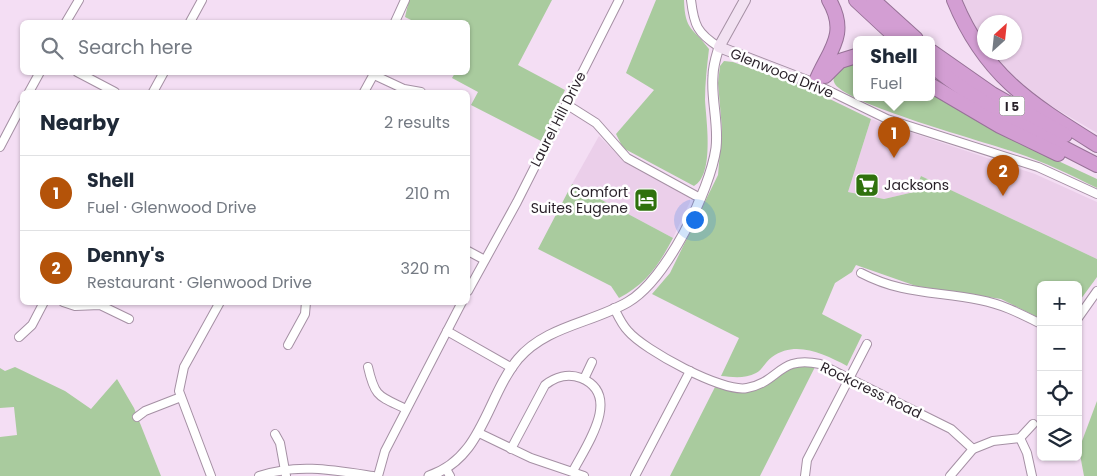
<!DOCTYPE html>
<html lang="en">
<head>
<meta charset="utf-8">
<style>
	body { margin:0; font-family:Poppins,sans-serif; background:#f2f2f3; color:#1f2937 }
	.controls { position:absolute; right:15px; bottom:15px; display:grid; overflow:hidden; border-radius:8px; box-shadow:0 1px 4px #0004 }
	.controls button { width:45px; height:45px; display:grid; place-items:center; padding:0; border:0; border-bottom:1px solid #e0e1e3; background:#fff; color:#1f2937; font:25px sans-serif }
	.compass { position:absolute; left:977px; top:15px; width:45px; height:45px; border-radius:50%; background:#fff; box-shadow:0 1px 4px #0004; rotate:27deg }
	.you { position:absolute; left:694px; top:219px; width:18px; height:18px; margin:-12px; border:4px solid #fff; border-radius:50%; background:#1a73e8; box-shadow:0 0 0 8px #1a73e833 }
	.badge { display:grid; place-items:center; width:32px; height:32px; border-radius:50%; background:#b45309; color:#fff; font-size:16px; font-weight:700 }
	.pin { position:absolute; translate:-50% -41px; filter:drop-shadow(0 1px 2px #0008) }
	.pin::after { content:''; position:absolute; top:26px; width:18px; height:15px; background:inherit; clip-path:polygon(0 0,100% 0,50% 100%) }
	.popup { position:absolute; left:853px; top:36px; width:82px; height:65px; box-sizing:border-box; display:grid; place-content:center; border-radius:8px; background:#fff; filter:drop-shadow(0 1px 4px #0005); font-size:16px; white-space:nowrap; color:#747a83 }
	.popup b { font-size:19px; color:#1f2937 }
	.popup::after { content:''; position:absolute; left:50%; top:100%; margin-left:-10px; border:10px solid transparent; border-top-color:#fff }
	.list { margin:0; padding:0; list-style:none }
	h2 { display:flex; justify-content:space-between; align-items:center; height:65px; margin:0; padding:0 20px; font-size:21px }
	h2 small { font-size:16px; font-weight:400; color:#747a83 }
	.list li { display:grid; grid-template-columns:32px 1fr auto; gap:15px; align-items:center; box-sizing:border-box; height:75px; padding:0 20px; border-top:1px solid #e0e1e3 }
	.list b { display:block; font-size:19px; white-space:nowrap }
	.list p { margin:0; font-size:16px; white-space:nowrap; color:#747a83 }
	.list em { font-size:16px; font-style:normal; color:#747a83 }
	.icon { flex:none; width:28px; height:28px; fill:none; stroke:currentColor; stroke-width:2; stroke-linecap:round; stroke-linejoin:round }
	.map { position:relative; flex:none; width:1097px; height:476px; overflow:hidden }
	.search { position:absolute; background:#fff; box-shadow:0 1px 4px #0004; left:20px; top:20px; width:450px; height:55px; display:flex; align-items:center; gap:12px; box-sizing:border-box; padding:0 18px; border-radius:8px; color:#747a83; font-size:19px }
	.panel { position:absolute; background:#fff; box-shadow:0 1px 4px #0004; left:20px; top:90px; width:450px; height:215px; border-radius:8px }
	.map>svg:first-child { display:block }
	.built { fill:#ebcfea }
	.green { fill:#a9cb9e }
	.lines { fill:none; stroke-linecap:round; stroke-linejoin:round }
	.minor-casing { stroke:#a590a4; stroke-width:10 }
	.tertiary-casing { stroke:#a590a4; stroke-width:11 }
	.secondary-casing { stroke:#a590a4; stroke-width:12 }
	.motorway-casing { stroke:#977297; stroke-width:16 }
	.minor { stroke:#fff; stroke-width:8 }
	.tertiary { stroke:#fff; stroke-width:9 }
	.secondary { stroke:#f2e2f2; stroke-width:10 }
	.motorway { stroke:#d39ed3; stroke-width:14 }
	.labels { text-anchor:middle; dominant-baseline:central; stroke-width:5; stroke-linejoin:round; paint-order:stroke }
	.shield { fill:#fff; stroke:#686268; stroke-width:1 }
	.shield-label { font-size:12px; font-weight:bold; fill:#271f27 }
	.street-label { font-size:14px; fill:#271f27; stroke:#fff }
	.poi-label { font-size:14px; fill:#271f27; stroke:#fff; text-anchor:start }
</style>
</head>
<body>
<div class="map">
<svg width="1097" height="476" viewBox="0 0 1097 476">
	<rect width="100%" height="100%" fill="#f4def4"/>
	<!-- built -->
	<g class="built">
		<path d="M962 0H1097V133L1041 100 1018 83 997 60 992 53 1014 52V22H984V43Z"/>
		<path d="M871 119 1035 174 1097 202V259L921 176 914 192 884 199 848 192Z"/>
		<path d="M599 136 626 163 690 198V202L673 238 572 184Z"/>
	</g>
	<!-- green -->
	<g class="green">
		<path d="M409 0H552L518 65 565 90 541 141 471 105 478 92 452 78 455 73 468 72V22H415L405 17Z"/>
		<path d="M656 0H684C685 32 693 27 709 49 707 66 705 83 705 100 706 119 715 175 694 186L623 148 616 134 654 90 626 73Z"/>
		<path d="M724 61 733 62 807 88 871 119 848 192 884 199 914 192 921 176 1097 259V277L1078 303V285H1041V319L1001 299 916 286 856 265 852 272 835 283 822 314 862 335 847 366C824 354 796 340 772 357 766 361 762 370 756 373 745 379 732 377 721 376L739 338 652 294 670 273 718 175 722 129 718 83 720 66Z"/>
		<path d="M856 61V97H932V91L1054 159 1097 179V188C1071 175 1044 162 1017 153 990 143 840 103 834 82 830 69 848 65 856 61Z"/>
		<path d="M572 184 673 238C659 265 646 284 619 298L611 286 538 249Z"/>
		<path d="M803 365 815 367 760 476H670L715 387C769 404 762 371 803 365Z"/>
		<path d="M15 367 65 391 91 409 117 379 134 408 161 476H0V437L17 435 14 407 0 408V368L5 371Z"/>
		<path d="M1097 401V476H1084L1079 449Z"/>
	</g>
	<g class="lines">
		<!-- minor casing -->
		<g class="minor-casing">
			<g id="minor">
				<path d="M691 0C694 25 697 33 719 47"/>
				<path d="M66 22 79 0"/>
				<path d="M190 22 202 0"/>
				<path d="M395 22 405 0"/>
				<path d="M77 72 115 92"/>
				<path d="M374 75 404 89 421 92"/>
				<path d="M815 84 887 119 1038 167 1097 194"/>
				<path d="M29 92 40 72"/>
				<path d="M153 92 164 72"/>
				<path d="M364 92 375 72"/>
				<path d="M566 104 596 123 627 158 700 198"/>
				<path d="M0 147 22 105"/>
				<path d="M468 251 483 259"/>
				<path d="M861 273C903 295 936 291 980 300 1002 304 1021 314 1041 324"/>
				<path d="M468 291 517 202 619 0"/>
				<path d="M63 302 75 306 100 305 129 319"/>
				<path d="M614 308C618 316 622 325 628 331 644 350 723 393 747 388 780 382 778 355 820 364L951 429 973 449"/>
				<path d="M1078 318 1097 291"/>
				<path d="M447 331 512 368"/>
				<path d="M19 337 32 325 44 302"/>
				<path d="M288 345 305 314 306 302"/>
				<path d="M368 367C375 398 379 396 406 409"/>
				<path d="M584 379 592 362"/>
				<path d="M137 417 145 411 181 397"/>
				<path d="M479 433 531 458 584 476"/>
				<path d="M275 434 280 443 286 476"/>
				<path d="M1020 438 1027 453 1032 476"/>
				<path d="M511 449 545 385C555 377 568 373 581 378 623 395 586 446 573 471"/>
				<path d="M446 469 450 476"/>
				<path d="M211 476 179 391 184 367 220 302"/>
				<path d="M259 476C297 463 334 470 373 476"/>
				<path d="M378 476 385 451 462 302"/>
				<path d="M635 476 690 371"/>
				<path d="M805 476 807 460 867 344"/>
				<path d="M950 476 973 449 993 441 1020 438 1033 424"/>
			</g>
		</g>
		<!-- tertiary casing -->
		<g class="tertiary-casing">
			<path id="tertiary" d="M429 476C483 458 486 398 518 359 546 326 592 323 628 302 666 280 710 191 716 148 719 124 711 100 713 76 713 66 716 57 719 47"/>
		</g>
		<!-- secondary casing -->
		<g class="secondary-casing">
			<path id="secondary" d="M745 0 719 47 815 84"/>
		</g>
		<!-- motorway casing -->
		<g class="motorway-casing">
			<g id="motorway">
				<path d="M856 0 898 39"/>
				<path d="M873 0 916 39"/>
				<path d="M954 0C985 76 1030 103 1097 145"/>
				<path d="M932 52 992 94 1065 135"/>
				<path d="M932 66C982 106 1040 136 1097 165"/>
				<path d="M825 76 840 61 856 56"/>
				<path d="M815 84C827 52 850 36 829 0"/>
				<path d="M932 86 1000 126 1058 154"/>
			</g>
		</g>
		<!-- minor -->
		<use href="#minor" class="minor"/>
		<!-- tertiary -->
		<use href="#tertiary" class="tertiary"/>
		<!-- secondary -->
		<use href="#secondary" class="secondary"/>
		<!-- motorway -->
		<use href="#motorway" class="motorway"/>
	</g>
	<!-- icons -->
	<defs>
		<g id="supermarket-square" transform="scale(1.25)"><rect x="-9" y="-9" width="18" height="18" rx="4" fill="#2f710d" stroke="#fff"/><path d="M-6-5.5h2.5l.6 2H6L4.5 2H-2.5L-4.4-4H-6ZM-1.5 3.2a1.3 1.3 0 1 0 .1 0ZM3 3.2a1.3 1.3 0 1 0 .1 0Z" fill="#fff"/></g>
		<g id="hotel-square" transform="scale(1.25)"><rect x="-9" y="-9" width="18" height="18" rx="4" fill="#2f710d" stroke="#fff"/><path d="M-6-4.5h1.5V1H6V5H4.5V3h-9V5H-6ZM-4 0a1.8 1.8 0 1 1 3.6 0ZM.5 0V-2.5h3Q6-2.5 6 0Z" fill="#fff"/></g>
	</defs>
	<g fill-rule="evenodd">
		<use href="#supermarket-square" x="867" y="185"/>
		<use href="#hotel-square" x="646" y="200"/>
	</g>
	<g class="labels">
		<!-- shield labels -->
		<rect class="shield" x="999.5" y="96.5" width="25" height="19" rx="4"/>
		<g class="shield-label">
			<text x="1012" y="106">I 5</text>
		</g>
		<!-- street labels -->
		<g class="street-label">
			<text transform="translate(782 73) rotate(22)">Glenwood Drive</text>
			<text transform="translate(558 119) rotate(-63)">Laurel Hill Drive</text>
			<text transform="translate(871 390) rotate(26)">Rockcress Road</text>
		</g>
		<!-- poi labels -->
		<g class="poi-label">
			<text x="884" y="185">Jacksons</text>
			<text x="628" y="192" text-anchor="end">Comfort<tspan x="628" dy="16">Suites Eugene</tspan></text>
		</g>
	</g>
</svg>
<div class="controls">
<button>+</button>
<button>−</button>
<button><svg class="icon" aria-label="locate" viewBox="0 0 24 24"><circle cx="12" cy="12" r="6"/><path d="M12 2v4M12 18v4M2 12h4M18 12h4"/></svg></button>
<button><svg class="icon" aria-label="layers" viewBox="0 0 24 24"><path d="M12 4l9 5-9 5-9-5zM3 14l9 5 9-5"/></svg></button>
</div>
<svg class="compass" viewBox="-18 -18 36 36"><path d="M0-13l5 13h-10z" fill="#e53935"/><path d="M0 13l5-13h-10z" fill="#747a83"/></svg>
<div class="you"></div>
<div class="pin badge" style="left:894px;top:158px">1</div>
<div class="popup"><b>Shell</b>Fuel</div>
<div class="pin badge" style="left:1003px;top:196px">2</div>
<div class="search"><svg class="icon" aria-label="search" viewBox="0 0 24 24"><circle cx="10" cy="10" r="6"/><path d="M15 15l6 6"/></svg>Search here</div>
<section class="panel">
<h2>Nearby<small>2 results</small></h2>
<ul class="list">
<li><span class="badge">1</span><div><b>Shell</b><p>Fuel · Glenwood Drive</p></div><em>210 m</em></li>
<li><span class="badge">2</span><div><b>Denny's</b><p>Restaurant · Glenwood Drive</p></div><em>320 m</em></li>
</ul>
</section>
</div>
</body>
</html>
